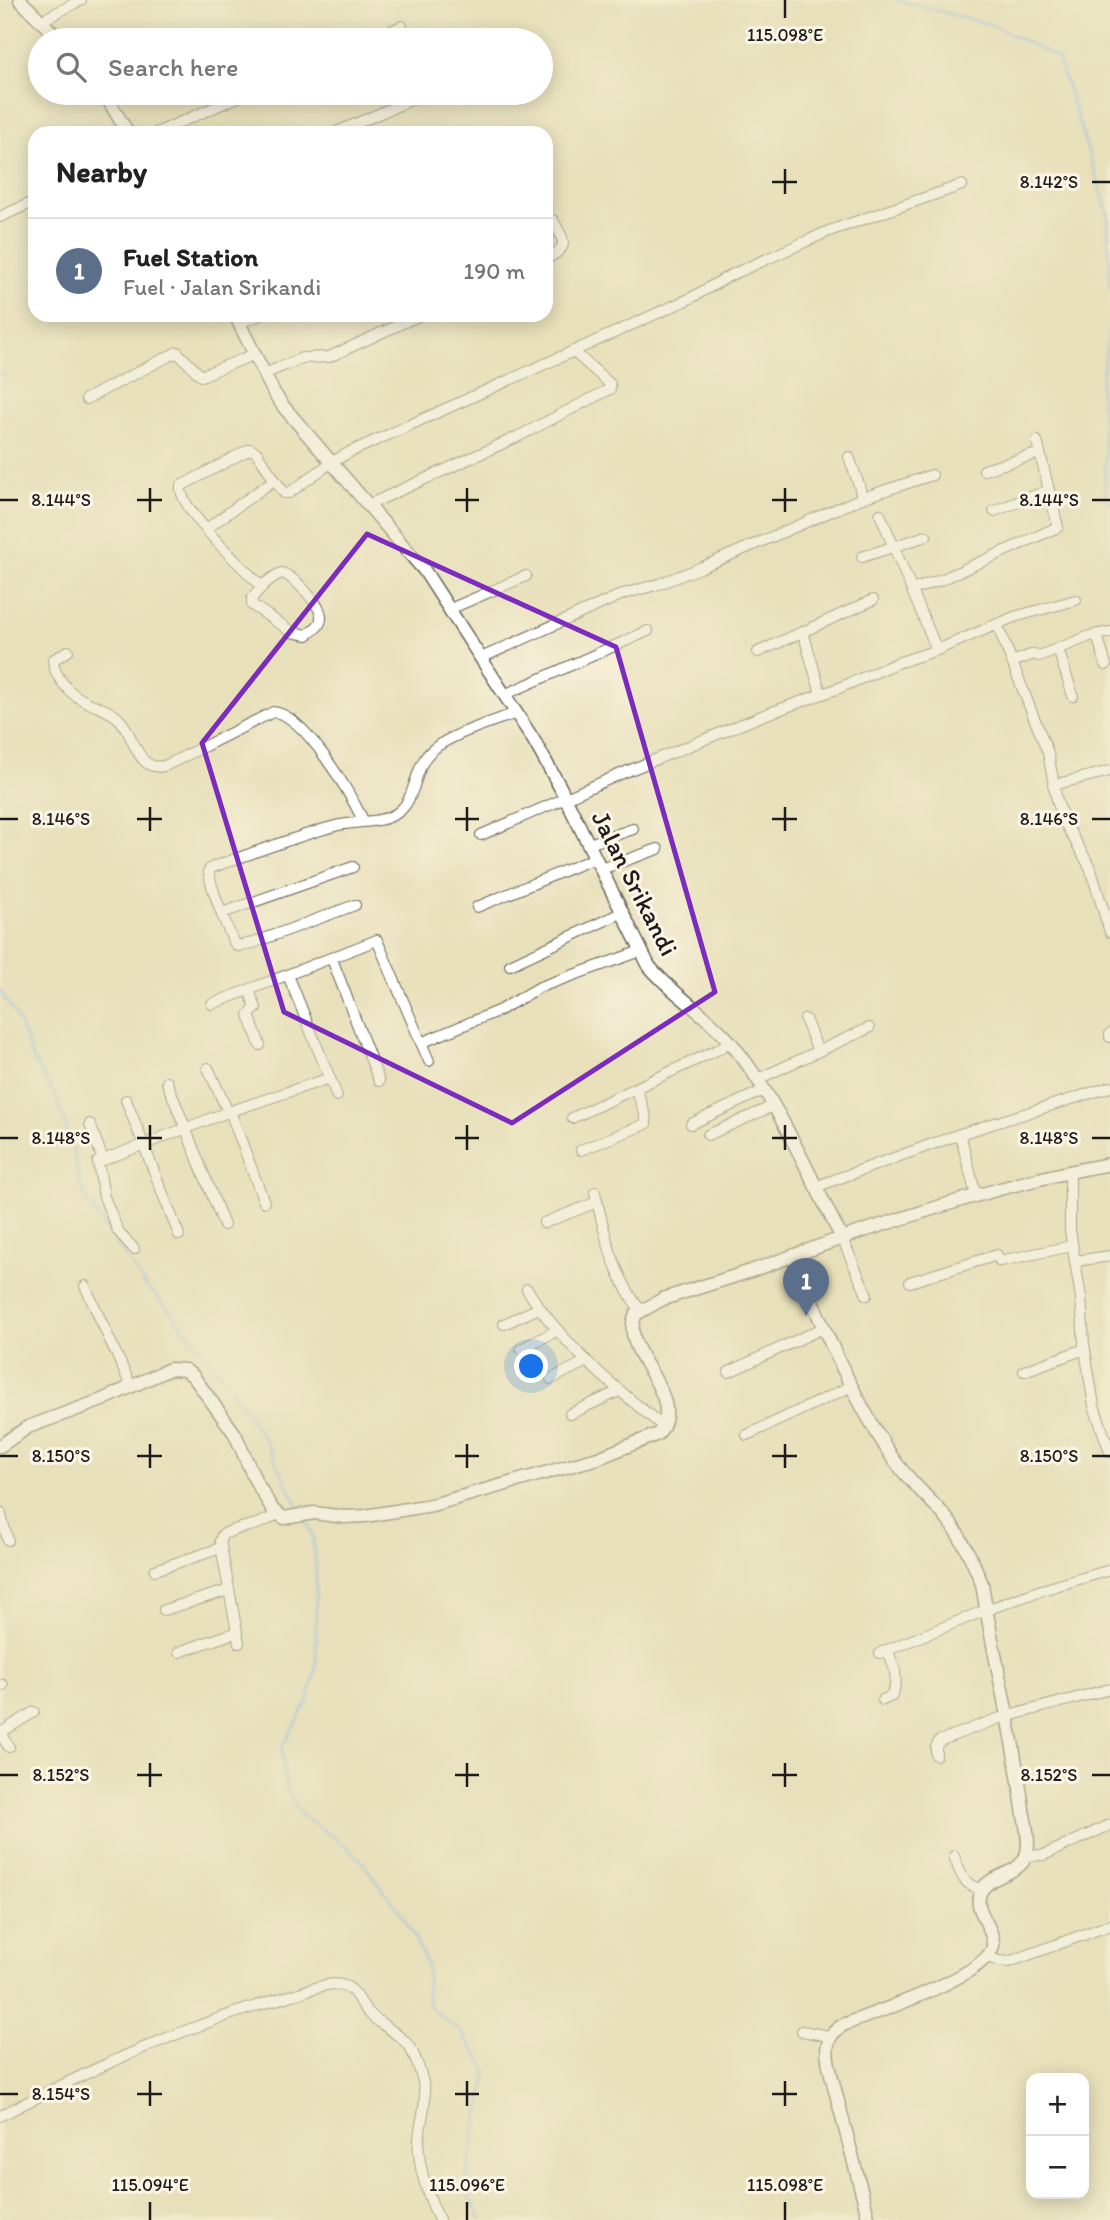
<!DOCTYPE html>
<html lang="en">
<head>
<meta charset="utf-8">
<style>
	body { margin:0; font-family:Itim,sans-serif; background:#f6f6f6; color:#222 }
	.controls { position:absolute; right:21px; bottom:21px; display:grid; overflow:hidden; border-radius:14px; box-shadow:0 4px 18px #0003 }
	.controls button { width:63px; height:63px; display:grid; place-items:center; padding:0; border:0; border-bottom:2px solid #e0e0e0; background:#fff; color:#222; font:35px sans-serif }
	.you { position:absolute; left:532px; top:1367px; width:24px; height:24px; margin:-18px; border:5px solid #fff; border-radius:50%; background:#1a73e8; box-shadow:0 0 0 10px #1a73e833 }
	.badge { display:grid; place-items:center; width:46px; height:46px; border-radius:50%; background:#d1495b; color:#fff; font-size:23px; font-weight:700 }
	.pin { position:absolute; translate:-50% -58px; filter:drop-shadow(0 2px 4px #0008) }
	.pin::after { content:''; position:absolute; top:37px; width:24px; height:21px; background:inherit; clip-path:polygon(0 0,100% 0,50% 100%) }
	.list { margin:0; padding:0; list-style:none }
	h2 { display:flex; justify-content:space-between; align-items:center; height:91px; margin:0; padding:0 28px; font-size:30px }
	h2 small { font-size:23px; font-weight:400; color:#767676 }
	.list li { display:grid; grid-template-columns:46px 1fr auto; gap:21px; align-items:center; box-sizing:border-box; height:105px; padding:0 28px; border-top:2px solid #e0e0e0 }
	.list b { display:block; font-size:26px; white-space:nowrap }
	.list p { margin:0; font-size:23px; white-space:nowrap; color:#767676 }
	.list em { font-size:23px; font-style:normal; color:#767676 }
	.icon { flex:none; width:38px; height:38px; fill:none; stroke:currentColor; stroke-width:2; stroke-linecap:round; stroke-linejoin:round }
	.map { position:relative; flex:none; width:1110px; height:2220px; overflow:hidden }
	.search { position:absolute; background:#fff; box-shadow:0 4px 18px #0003; left:28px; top:28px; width:525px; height:77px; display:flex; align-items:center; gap:18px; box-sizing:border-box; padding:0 24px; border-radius:38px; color:#767676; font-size:26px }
	.panel { position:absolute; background:#fff; box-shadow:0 4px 18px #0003; left:28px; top:126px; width:525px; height:196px; border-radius:21px }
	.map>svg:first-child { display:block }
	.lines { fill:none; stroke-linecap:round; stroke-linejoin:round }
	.stream { stroke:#7eb4ed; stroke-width:2.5 }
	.minor-casing { stroke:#636153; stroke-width:12 }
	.tertiary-casing { stroke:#636153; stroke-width:15 }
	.minor { stroke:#fff; stroke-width:10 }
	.tertiary { stroke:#fff; stroke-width:12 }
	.marked { fill:none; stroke:#7b2cbf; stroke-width:5; stroke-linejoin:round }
	.ticks { fill:none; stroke:#1c1c1c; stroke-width:2.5 }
	.labels { text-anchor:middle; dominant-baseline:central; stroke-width:6; stroke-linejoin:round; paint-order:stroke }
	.street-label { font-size:26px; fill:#1c1c1c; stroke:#fcf5e5 }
	.ticks-label { font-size:18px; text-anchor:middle; fill:#1c1c1c; stroke:#fcf5e5; stroke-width:6; stroke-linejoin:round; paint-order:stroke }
</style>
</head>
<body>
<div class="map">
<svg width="1110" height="2220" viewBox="0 0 1110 2220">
	<rect width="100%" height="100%" fill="#fcf5e5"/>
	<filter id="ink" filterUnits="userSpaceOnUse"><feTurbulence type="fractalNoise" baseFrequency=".0143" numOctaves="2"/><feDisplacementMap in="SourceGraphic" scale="14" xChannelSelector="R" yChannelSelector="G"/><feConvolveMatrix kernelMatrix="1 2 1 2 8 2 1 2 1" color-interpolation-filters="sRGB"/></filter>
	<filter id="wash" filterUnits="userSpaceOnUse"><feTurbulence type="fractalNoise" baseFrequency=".00686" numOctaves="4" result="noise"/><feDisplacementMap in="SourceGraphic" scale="28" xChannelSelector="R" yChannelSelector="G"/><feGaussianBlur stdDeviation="1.57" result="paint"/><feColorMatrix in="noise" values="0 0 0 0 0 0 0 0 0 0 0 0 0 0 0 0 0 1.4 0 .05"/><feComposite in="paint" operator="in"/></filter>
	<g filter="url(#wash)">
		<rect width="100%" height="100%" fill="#e8e0ba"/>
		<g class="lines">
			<!-- stream -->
			<g class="stream">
				<path d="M897 0 992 25 1058 58 1108 213 1110 288"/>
				<path d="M1110 325 1100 389 1105 454V495L1110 503"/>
				<path d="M0 373 2 374"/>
				<path d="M0 991 18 1019 33 1059 56 1097 73 1150 80 1184 87 1200 146 1286 172 1313 218 1371 263 1437 300 1510"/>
				<path d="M305 1519 312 1532 316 1564V1670L307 1703 282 1748 285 1784 301 1815 346 1846 360 1859 401 1913 415 1938 427 1965V2000L431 2008 461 2032 482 2062 486 2071 485 2089 475 2129 468 2175V2194L481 2220"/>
			</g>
		</g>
	</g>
	<g filter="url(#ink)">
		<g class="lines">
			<!-- minor casing -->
			<g class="minor-casing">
				<g id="minor">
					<path d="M41 21 81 0"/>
					<path d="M371 40 402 26"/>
					<path d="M156 133 247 93"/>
					<path d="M334 133 427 93"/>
					<path d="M0 217 35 201"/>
					<path d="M546 259C571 246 564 242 553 220"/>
					<path d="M239 323 260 315"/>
					<path d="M264 374 302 358 329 357 420 315"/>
					<path d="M86 399 177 352 201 376 255 354"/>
					<path d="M849 457 859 485 862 498"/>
					<path d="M984 470 1040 453"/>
					<path d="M368 505 517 437 610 389V384L573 351"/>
					<path d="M994 511 1049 490"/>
					<path d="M880 514 937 650"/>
					<path d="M206 529 274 480"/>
					<path d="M862 557 926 536"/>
					<path d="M282 573C293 576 323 606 321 618 321 626 312 631 307 635L292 632 252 605V598C260 588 270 577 282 573Z"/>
					<path d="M262 587C245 569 177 508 181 486L250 449 256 452 284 493H289L332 462 350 452 691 298 729 276 829 231 962 185"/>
					<path d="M912 590 943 579 1058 527 1037 441"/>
					<path d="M450 609 526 576"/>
					<path d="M997 624 1048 753 1057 801 1065 823 1090 867 1110 932"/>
					<path d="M803 632 821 694"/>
					<path d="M1097 635 1106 665"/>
					<path d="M1058 649 1073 696"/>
					<path d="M68 651 53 660C54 676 68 692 81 699 94 707 110 709 120 720 135 736 137 775 167 765L273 712C304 713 350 794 363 820"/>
					<path d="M758 652 873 600"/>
					<path d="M481 658 623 594 659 584 700 568 862 498 932 475"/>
					<path d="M1012 662 1034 654 1039 656 1090 636 1110 632"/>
					<path d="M504 695 648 631"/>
					<path d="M1053 785 1110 771"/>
					<path d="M481 835 623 773 764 715 839 688 897 663 937 650 1014 617 1076 600"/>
					<path d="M589 844 633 829"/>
					<path d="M601 869 658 849"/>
					<path d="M355 905 253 943 237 946C230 938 208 881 209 870L213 867C253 853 294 837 335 826 354 821 381 824 397 813 415 801 414 773 426 757 439 737 493 722 516 713"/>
					<path d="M477 907 595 858"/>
					<path d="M222 913 353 867"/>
					<path d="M332 959 379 1081"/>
					<path d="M510 965 621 913"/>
					<path d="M288 975 337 1096"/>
					<path d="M249 990 256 1008 249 1015 260 1045"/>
					<path d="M212 1004 377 940 429 1061"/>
					<path d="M805 1019 818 1051"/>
					<path d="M1110 1034V1037"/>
					<path d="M421 1043 500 1010 540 987 641 951"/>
					<path d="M208 1068 228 1112"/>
					<path d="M758 1079 869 1028"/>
					<path d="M167 1082 224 1225"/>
					<path d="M126 1100 179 1235"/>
					<path d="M230 1111 264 1202"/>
					<path d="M572 1118 719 1049 730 1041"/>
					<path d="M90 1124 103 1160"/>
					<path d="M691 1124 764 1090"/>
					<path d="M960 1134 976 1195"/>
					<path d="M708 1135 773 1106"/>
					<path d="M581 1150 646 1124V1117L636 1088"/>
					<path d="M1070 1171V1230L1081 1298 1084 1344 1094 1406 1110 1452"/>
					<path d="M815 1187 960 1134 1110 1087"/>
					<path d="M595 1192C604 1233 614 1277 641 1311"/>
					<path d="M544 1223 597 1202"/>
					<path d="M842 1238 867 1295"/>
					<path d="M134 1249 118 1231 104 1197 98 1162 228 1112 330 1078"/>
					<path d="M1075 1261 1110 1256"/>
					<path d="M910 1282 997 1255 1000 1261 1072 1246"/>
					<path d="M85 1286 131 1386"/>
					<path d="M527 1289C561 1344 614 1387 664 1427"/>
					<path d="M504 1324 539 1308"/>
					<path d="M521 1349 558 1330"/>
					<path d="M1024 1371 1085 1349"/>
					<path d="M729 1372 823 1328"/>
					<path d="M551 1379 587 1361"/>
					<path d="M570 1414 619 1391"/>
					<path d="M747 1435 852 1386"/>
					<path d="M0 1512 8 1540"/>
					<path d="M155 1570 221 1548"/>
					<path d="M164 1610 229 1590"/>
					<path d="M239 1643 220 1541 222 1535C240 1525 258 1528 277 1514"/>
					<path d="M179 1652 237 1632"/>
					<path d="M880 1653 986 1610 1042 1590 1110 1570"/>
					<path d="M0 1687 3 1685"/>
					<path d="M883 1700 892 1696C899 1678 895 1667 887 1650"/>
					<path d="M0 1733 34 1712"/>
					<path d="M0 1733 9 1747"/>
					<path d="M936 1755V1747L939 1741 997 1719 1110 1689"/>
					<path d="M954 1856C960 1873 963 1886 982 1889"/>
					<path d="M1026 1856 1044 1855 1110 1825"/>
					<path d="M988 1957 999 1961 1009 1962 1110 1925"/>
					<path d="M802 2031 829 2036"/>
					<path d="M0 2116C96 2067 188 2024 293 1995 307 1991 330 1980 345 1986 355 1989 361 2005 369 2013 381 2026 405 2036 412 2051 420 2069 427 2088 424 2107 422 2123 417 2138 419 2154 421 2177 430 2200 439 2220"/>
				</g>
			</g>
			<!-- tertiary casing -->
			<g class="tertiary-casing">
				<g id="tertiary">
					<path d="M20 0 60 40"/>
					<path d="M104 93 128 133"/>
					<path d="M235 315 274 393 283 406 424 570 533 739 560 787 649 966C673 995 707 1014 731 1043 777 1098 808 1174 842 1238 930 1209 1018 1180 1110 1164"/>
					<path d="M793 1256C821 1323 850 1392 890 1454 904 1476 925 1494 943 1514 961 1535 972 1559 982 1584 994 1659 1013 1733 1023 1809 1025 1822 1031 1843 1026 1856 1019 1875 990 1874 981 1891 971 1909 995 1927 993 1946 988 1975 872 2014 845 2024 818 2038 828 2061 834 2086L869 2220"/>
					<path d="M0 1446 28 1427 102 1400 163 1372 170 1369 185 1370 193 1376 235 1434 255 1480 273 1510 284 1518 314 1513 345 1517 365 1516 432 1505 598 1458 658 1434C690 1394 616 1352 636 1314L663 1299 751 1271 842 1238"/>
				</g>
			</g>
			<!-- minor -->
			<use href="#minor" class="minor"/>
			<!-- tertiary -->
			<use href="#tertiary" class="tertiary"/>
		</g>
	</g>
	<!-- marked area -->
	<path d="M0 0H1110V2220H0ZM367 534 616 647 715 992 512 1123 284 1012 202 743Z" fill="#e8e0ba" fill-opacity=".55" fill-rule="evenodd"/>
	<path class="marked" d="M367 534 616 647 715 992 512 1123 284 1012 202 743Z"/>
	<!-- ticks -->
	<path class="ticks" d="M785 0V18M785 169V194M772 182H797M1092 182H1110M150 488V512M467 488V512M785 488V512M0 500H18M137 500H162M455 500H479M772 500H797M1092 500H1110M150 807V831M467 807V831M785 807V831M0 819H18M137 819H162M455 819H479M772 819H797M1092 819H1110M150 1125V1150M467 1125V1150M785 1125V1150M0 1138H18M137 1138H162M455 1138H479M772 1138H797M1092 1138H1110M150 1444V1468M467 1444V1468M785 1444V1468M0 1456H18M137 1456H162M455 1456H479M772 1456H797M1092 1456H1110M150 1763V1787M467 1763V1787M785 1763V1787M0 1775H18M137 1775H162M455 1775H479M772 1775H797M1092 1775H1110M150 2081V2106M467 2081V2106M785 2081V2106M0 2094H18M137 2094H162M455 2094H479M772 2094H797M150 2202V2220M467 2202V2220M785 2202V2220"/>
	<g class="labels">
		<!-- street labels -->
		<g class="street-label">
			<text transform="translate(635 883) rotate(63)">Jalan Srikandi</text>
		</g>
	</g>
	<g class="ticks-label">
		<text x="785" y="41">115.098°E</text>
		<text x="1049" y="188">8.142°S</text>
		<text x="61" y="506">8.144°S</text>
		<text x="1049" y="506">8.144°S</text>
		<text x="61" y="825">8.146°S</text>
		<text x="1049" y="825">8.146°S</text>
		<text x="61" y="1144">8.148°S</text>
		<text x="1049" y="1144">8.148°S</text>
		<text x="61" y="1462">8.150°S</text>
		<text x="1049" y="1462">8.150°S</text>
		<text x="61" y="1781">8.152°S</text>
		<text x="1049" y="1781">8.152°S</text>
		<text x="61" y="2100">8.154°S</text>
		<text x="150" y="2191">115.094°E</text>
		<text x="467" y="2191">115.096°E</text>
		<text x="785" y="2191">115.098°E</text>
	</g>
</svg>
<div class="controls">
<button>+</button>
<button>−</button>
</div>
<div class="you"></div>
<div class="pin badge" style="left:806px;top:1316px;background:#5c6f8a">1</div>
<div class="search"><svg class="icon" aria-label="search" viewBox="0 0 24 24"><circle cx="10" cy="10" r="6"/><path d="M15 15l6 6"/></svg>Search here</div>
<section class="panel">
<h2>Nearby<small></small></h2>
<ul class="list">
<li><span class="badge" style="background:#5c6f8a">1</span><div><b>Fuel Station</b><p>Fuel · Jalan Srikandi</p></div><em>190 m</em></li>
</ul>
</section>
</div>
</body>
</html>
